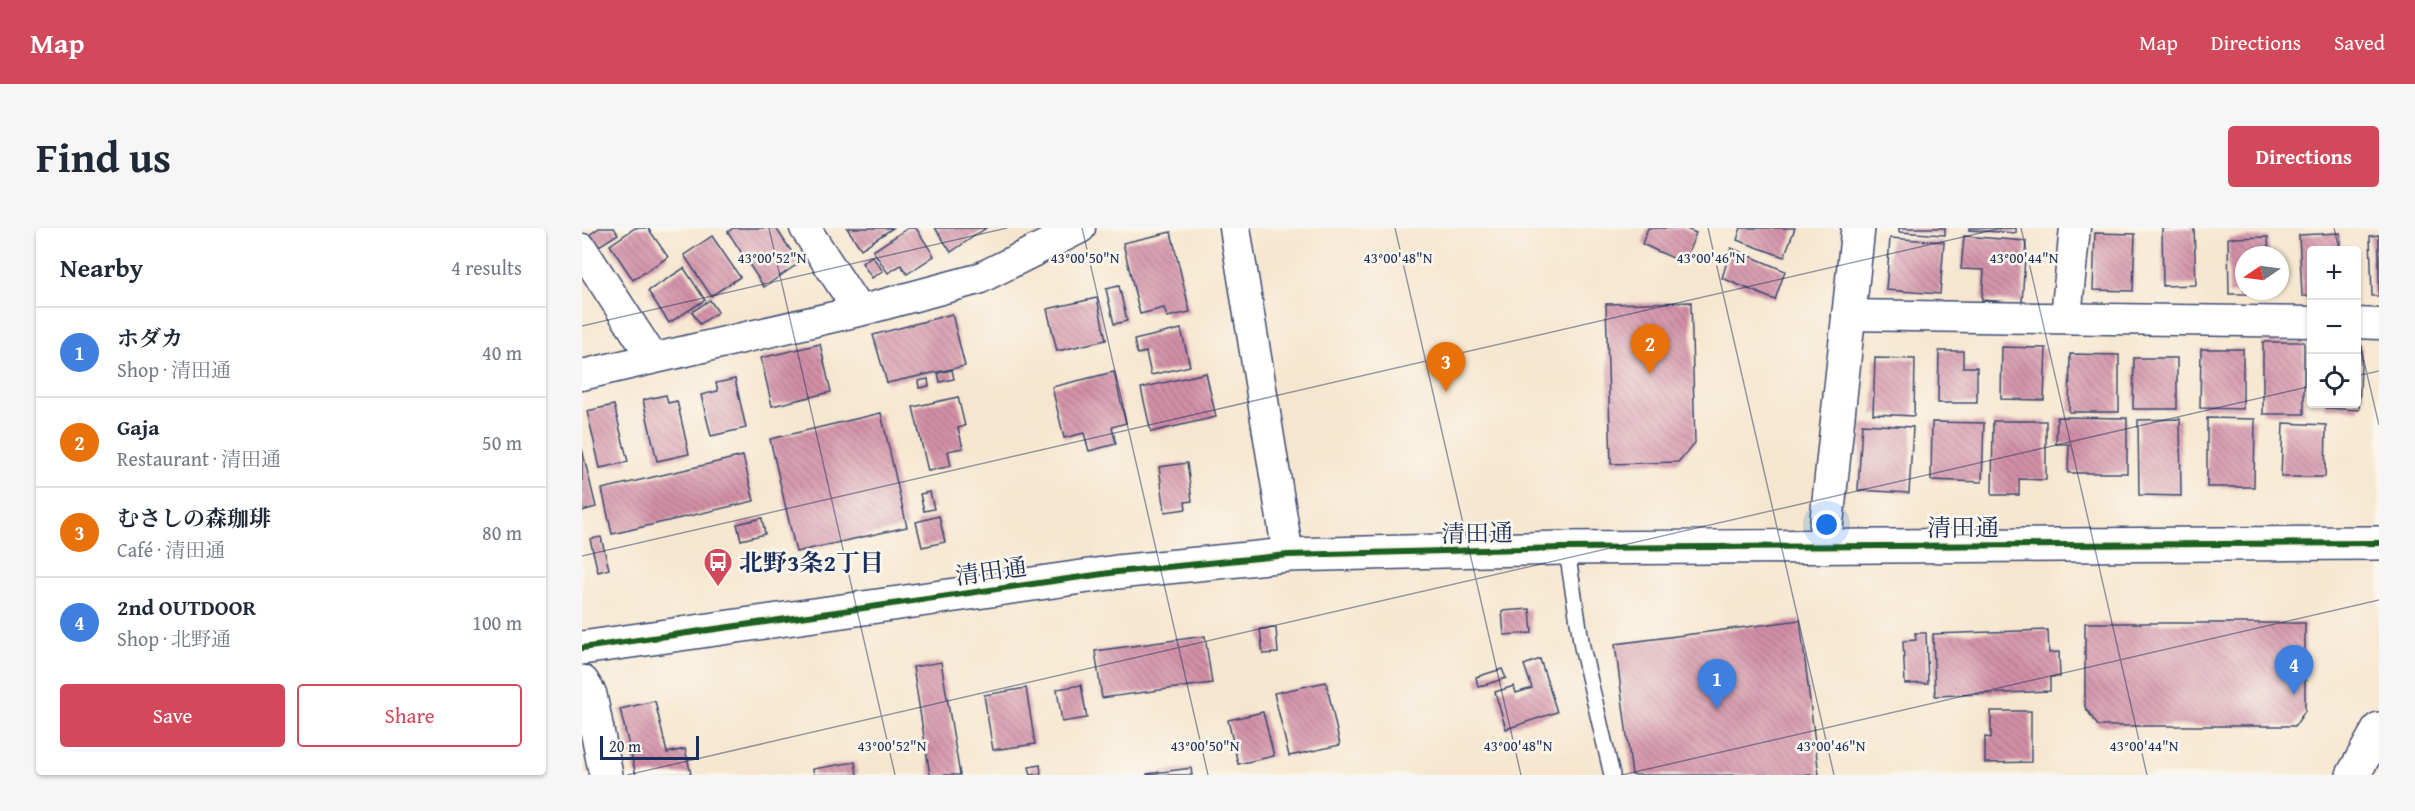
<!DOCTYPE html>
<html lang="en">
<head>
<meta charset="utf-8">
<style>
	body { margin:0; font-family:"Gentium Book Plus","Noto Serif JP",serif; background:#f6f6f7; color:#1f2937 }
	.controls { position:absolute; right:18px; top:18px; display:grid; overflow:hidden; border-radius:6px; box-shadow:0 2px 4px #0004 }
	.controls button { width:54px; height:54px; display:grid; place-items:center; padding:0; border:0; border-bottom:2px solid #e0e1e3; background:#fff; color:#1f2937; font:30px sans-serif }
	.compass { position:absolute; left:1653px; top:18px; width:54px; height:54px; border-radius:50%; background:#fff; box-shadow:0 2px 4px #0004; rotate:257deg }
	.scale { position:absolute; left:18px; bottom:15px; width:99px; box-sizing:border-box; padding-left:6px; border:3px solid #1b2f5e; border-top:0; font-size:16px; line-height:21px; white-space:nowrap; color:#1b2f5e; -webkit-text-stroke:4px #fbf7ec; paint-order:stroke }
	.you { position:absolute; left:1245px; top:297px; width:21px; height:21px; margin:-15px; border:4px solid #fff; border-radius:50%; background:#1a73e8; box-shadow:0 0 0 9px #1a73e833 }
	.badge { display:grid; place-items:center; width:39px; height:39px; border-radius:50%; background:#d1495b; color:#fff; font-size:20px; font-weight:700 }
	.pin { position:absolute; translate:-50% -50px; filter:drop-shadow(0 2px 3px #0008) }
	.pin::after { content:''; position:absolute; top:32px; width:21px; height:18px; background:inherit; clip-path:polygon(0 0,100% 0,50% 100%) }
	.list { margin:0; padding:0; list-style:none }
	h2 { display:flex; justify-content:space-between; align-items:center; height:78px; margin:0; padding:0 24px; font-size:26px }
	h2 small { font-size:20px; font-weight:400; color:#747a83 }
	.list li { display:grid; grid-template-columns:39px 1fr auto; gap:18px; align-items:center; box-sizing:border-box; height:90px; padding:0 24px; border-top:2px solid #e0e1e3 }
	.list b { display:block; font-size:22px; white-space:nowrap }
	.list p { margin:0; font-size:20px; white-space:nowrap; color:#747a83 }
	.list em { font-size:20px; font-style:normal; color:#747a83 }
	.actions { display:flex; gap:12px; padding:18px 24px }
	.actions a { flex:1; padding:14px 0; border:2px solid #d1495b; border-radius:6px; text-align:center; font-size:21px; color:#d1495b }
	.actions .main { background:#d1495b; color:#fff }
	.icon { flex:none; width:33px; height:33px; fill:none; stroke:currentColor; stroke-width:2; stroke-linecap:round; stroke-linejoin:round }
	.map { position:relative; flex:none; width:1797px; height:547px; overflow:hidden; border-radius:6px }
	header { display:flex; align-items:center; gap:36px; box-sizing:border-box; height:84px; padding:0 30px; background:#d1495b; color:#fff }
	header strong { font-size:28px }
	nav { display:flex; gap:33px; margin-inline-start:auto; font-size:21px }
	.intro { display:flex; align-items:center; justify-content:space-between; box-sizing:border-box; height:144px; padding:0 36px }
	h1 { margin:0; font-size:42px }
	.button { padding:15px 27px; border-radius:6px; background:#d1495b; color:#fff; font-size:21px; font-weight:700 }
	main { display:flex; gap:36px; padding:0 36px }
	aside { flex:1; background:#fff; border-radius:6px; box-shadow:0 2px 4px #0004 }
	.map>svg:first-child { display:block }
	.building { fill:url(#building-back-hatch) }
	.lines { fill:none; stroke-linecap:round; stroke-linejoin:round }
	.lane-casing { stroke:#3c4a6f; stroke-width:18 }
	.street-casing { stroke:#3c4a6f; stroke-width:33 }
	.secondary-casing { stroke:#3c4a6f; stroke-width:36 }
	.lane { stroke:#fff; stroke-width:15 }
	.street { stroke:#fff; stroke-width:30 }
	.secondary { stroke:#fff; stroke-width:33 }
	.cycleway-casing { stroke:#fbf7ec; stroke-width:10 }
	.cycleway { stroke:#1b5e20; stroke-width:6 }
	.ticks { fill:none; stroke:#1b2f5e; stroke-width:1.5; stroke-opacity:0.45 }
	.labels { text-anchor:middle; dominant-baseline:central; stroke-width:5; stroke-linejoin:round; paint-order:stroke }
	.street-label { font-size:24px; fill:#1b2f5e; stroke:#fbf7ec }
	.poi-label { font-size:24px; font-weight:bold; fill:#1b2f5e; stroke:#fbf7ec; text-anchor:start }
	.ticks-label { font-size:15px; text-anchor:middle; fill:#1b2f5e; stroke:#fbf7ec; stroke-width:5; stroke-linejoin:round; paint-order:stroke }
</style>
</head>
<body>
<header>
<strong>Map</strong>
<nav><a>Map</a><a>Directions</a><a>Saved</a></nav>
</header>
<div class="intro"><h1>Find us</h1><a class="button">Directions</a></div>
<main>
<aside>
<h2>Nearby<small>4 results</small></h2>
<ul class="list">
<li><span class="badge" style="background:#3f7fe0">1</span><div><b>ホダカ</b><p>Shop · 清田通</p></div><em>40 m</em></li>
<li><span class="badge" style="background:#e8710a">2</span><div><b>Gaja</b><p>Restaurant · 清田通</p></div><em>50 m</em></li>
<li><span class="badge" style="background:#e8710a">3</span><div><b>むさしの森珈琲</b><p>Café · 清田通</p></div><em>80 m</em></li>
<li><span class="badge" style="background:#3f7fe0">4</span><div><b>2nd OUTDOOR</b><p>Shop · 北野通</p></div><em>100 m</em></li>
</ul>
<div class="actions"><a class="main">Save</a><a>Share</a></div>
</aside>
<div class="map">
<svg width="1797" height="547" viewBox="0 0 1797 547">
	<defs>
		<pattern id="building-back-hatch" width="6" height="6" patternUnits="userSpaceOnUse" patternTransform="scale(1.5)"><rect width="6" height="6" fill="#d390a7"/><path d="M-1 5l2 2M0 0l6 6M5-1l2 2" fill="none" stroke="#aa768b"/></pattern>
	</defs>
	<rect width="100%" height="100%" fill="#fbf7ec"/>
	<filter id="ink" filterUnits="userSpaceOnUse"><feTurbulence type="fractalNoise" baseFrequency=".0167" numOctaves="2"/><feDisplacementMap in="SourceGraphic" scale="12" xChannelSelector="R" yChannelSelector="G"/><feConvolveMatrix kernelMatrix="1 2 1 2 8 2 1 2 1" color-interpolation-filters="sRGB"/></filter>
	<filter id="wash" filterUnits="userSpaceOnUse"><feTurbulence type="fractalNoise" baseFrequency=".008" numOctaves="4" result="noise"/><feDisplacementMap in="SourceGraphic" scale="24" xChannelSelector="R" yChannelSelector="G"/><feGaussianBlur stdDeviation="1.35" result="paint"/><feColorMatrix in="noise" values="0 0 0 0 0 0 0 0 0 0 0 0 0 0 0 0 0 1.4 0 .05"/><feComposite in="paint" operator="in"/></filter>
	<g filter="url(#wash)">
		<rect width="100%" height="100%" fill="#f6e6cf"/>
		<g id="blocks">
			<!-- building -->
			<g class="building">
				<path d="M17 0H32L36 6 14 20 6 8Z"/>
				<path d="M53 0H66L86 29 51 52 28 17Z"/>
				<path d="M151 0H194L217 35 182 59 146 4Z"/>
				<path d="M265 0H311L279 21Z"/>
				<path d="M326 0H334L352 28 325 46 319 37 306 45 291 23Z"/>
				<path d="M353 0H404L369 24Z"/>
				<path d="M1066 0H1102L1114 5 1102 35 1060 16Z"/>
				<path d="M1159 0H1213L1202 29 1155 12Z"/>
				<path d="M1317 0H1363V7L1317 4Z"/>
				<path d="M1388 0H1434V5L1387 2Z"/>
				<path d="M1580 0H1612L1614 57 1581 58Z"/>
				<path d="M589 4 608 84 585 89 582 80 558 86 541 15Z"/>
				<path d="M1513 5 1553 6 1551 63 1511 62Z"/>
				<path d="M1758 5V22H1730V68H1720L1717 7Z"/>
				<path d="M1797 7V68H1790L1788 8Z"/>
				<path d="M130 8 158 49 129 68 102 27Z"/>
				<path d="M1382 8 1444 13 1440 75 1400 72 1402 42 1379 41Z"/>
				<path d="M1686 9 1687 27H1662V63H1687V66H1647L1646 10Z"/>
				<path d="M1308 10 1362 14 1358 66 1304 62Z"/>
				<path d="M1149 20 1203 43 1193 72 1140 50Z"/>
				<path d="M290 28 301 43 290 50 280 35Z"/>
				<path d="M102 40 123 72 87 95 66 63Z"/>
				<path d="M537 58 545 93 532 96 524 61Z"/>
				<path d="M515 70 524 112 475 123 465 81Z"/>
				<path d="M128 72 136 84 118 96 110 84Z"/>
				<path d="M1109 74 1113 215 1096 234 1029 236 1024 76Z"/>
				<path d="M370 86 383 138 305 155 291 107Z"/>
				<path d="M599 101 608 138 569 147 564 124 555 126 552 112Z"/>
				<rect x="1681" y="114" width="41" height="72"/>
				<path d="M238 116 249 164 190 178 179 130Z"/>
				<path d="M1774 118H1780L1777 182 1743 180V176H1774Z"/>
				<path d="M1420 119 1464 120 1462 172 1419 171Z"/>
				<path d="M1619 121H1661V181L1618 180Z"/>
				<path d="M1357 123H1381V139H1395V175H1356Z"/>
				<path d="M1488 126 1537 127V184H1487Z"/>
				<path d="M1293 130 1333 131 1332 188 1291 186Z"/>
				<path d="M1552 130H1595V181H1551Z"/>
				<path d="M370 142 372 151 358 154 356 145Z"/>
				<path d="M532 144 544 195 530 199 534 216 507 223 502 205 482 210 470 159Z"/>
				<path d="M624 145 634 189 569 204 559 160Z"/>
				<path d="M153 151 164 200 129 208 119 167 136 163 134 155Z"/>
				<path d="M346 151 347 158 337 160 336 153Z"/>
				<path d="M84 167 86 175 95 173 107 226 75 233 61 172Z"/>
				<path d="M376 169 383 198 376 200 381 220 366 223 369 238 346 243 331 179Z"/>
				<path d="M32 177 46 234 18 240 5 183Z"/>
				<path d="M299 185 325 299 214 324 188 211Z"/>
				<path d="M1475 189 1545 190V245H1486L1487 216H1474Z"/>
				<path d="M1625 190 1673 191 1672 259H1625Z"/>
				<path d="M1598 191 1599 268 1557 267 1556 192Z"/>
				<path d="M1411 193H1464V252L1437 251V267H1410Z"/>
				<path d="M1350 194 1402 195 1400 254 1349 252Z"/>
				<path d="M1701 195 1744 197 1743 249H1699Z"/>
				<path d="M1280 196 1331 199 1327 265 1276 262Z"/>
				<path d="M0 221 14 279 0 283Z"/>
				<path d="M161 228 172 273 30 306 20 261Z"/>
				<path d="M605 235 610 273 603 274 604 281 583 284 577 239Z"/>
				<path d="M348 264 352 281 342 283 338 266Z"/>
				<path d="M357 288 363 314 340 319 334 294Z"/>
				<path d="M180 290 183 306 159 312 155 296Z"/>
				<path d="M19 309 27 341 16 344 8 311Z"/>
				<path d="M948 381 950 405 922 407 920 383Z"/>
				<path d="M1218 392 1237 547H1050L1033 416Z"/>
				<path d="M1503 395H1723V483L1713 498H1516L1503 479Z"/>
				<path d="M694 400 696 425 681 426 678 401Z"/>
				<path d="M1466 402 1467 425 1477 424 1478 449H1468V463L1353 468 1351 406Z"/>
				<path d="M1333 405H1344L1346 455 1323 456 1321 413 1334 412Z"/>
				<path d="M623 408 630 455 520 470 513 423Z"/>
				<path d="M958 431 975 484 924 501 913 464 932 458 934 465 950 460 942 437Z"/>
				<path d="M359 434 378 547H348L331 439Z"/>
				<path d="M920 441 924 450 896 459 894 449Z"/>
				<path d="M744 454 758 517 707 528 692 465Z"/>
				<path d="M499 457 505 490 480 494 475 461Z"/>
				<path d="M444 460 453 516 411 522 402 467Z"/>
				<path d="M73 473 85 525 103 521 109 546 54 547 38 481Z"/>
				<path d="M1409 483H1449V534L1403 535V509L1409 510Z"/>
				<path d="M681 484 692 528 656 536 646 492Z"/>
				<path d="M273 534 275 547H232L231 541Z"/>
				<path d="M458 537 459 545 449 547 447 539Z"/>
				<path d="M609 540 610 547H565V546Z"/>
			</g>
		</g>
	</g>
	<g filter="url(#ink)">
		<use href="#blocks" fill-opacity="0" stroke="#3c4a6f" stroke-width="1.5"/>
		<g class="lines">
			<!-- lane casing -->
			<g class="lane-casing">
				<path id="lane" d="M980 320 987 336 1000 419 1030 547"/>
			</g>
			<!-- street casing -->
			<g class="street-casing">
				<g id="street">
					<path d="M223 0 277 83"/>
					<path d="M653 0 706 327"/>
					<path d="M0 21 70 129"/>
					<path d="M1265 87 1730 94"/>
					<path d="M1484 89 1493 0"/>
					<path d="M1774 95 1797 96"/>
					<path d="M0 147 277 83 396 51 498 0"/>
				</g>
			</g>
			<!-- secondary casing -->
			<g class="secondary-casing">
				<g id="secondary">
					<path d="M1242 319 1276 0"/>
					<path d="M0 420 535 344 706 327 980 320 1797 315"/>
					<path d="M0 454 8 467 24 547"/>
					<path d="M1771 547 1797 501"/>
				</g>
			</g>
			<!-- lane -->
			<use href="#lane" class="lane"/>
			<!-- street -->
			<use href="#street" class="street"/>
			<!-- secondary -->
			<use href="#secondary" class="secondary"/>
			<!-- cycleway casing -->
			<g class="cycleway-casing">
				<path id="cycleway" d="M0 420 535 344 706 327 980 320 1797 315"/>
			</g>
			<!-- cycleway -->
			<use href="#cycleway" class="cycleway"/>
		</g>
	</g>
	<!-- ticks -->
	<path class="ticks" d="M187 0 313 547M500 0 626 547M813 0 939 547M1126 0 1252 547M1439 0 1565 547M1752 0 1757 22M0 98 425 0M1774 99 1797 197M1774 148 1797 143M0 328 1420 0M45 547 1730 158M1040 547 1797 372"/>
	<!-- icons -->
	<defs>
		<g id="bus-pin" transform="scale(1.5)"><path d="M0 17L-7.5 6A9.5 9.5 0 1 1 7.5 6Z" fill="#d1495b" stroke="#fbf7ec"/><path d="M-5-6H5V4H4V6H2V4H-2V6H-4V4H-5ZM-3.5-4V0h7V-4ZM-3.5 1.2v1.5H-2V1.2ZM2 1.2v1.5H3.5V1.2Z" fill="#fff"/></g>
	</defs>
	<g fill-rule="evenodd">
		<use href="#bus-pin" x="136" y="334"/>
	</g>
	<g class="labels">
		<!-- street labels -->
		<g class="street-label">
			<text x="1381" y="299">清田通</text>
			<text transform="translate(895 305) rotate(-1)">清田通</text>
			<text transform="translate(409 343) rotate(-8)">清田通</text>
		</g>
		<!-- poi labels -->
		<g class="poi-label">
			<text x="157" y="334">北野3条2丁目</text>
		</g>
	</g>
	<g class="ticks-label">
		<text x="190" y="35">43°00'52"N</text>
		<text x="503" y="35">43°00'50"N</text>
		<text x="816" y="35">43°00'48"N</text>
		<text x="1129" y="35">43°00'46"N</text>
		<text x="1442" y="35">43°00'44"N</text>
		<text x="310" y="523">43°00'52"N</text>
		<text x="623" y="523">43°00'50"N</text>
		<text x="936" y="523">43°00'48"N</text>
		<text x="1249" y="523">43°00'46"N</text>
		<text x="1562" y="523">43°00'44"N</text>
	</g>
</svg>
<div class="controls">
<button>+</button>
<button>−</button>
<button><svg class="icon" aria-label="locate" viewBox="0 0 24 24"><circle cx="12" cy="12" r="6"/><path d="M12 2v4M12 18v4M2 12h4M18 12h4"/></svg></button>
</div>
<svg class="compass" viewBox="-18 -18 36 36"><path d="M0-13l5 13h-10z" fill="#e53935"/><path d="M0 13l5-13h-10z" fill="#747a83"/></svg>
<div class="scale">20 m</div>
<div class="you"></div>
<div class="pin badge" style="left:1135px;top:481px;background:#3f7fe0">1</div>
<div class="pin badge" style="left:1068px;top:146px;background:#e8710a">2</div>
<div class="pin badge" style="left:864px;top:164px;background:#e8710a">3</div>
<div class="pin badge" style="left:1712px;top:467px;background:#3f7fe0">4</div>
</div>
</main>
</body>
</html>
